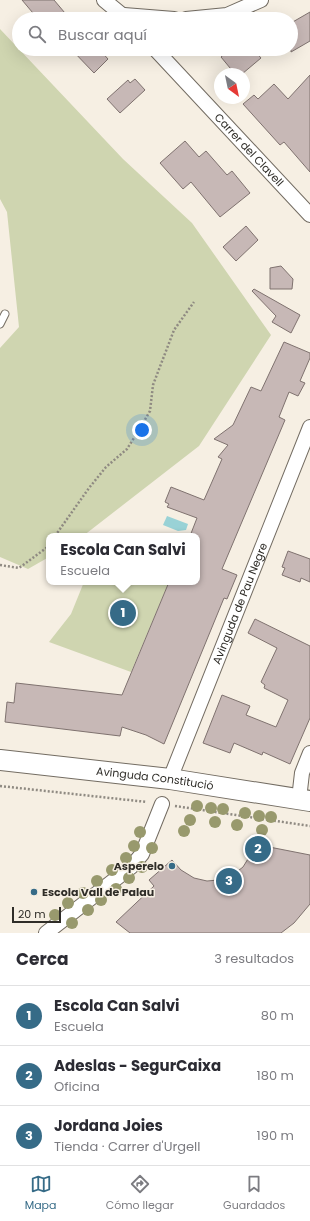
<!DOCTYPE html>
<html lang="es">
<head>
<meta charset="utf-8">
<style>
	body { margin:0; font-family:Poppins,sans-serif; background:#f2f2f3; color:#2b2b33 }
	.compass { position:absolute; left:214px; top:68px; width:36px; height:36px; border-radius:50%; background:#fff; box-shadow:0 4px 16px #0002; rotate:147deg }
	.scale { position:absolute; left:12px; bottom:10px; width:49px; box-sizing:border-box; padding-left:4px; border:2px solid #2f2d28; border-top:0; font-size:11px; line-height:14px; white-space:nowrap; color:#2f2d28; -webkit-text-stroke:3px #f6efe3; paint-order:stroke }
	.you { position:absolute; left:142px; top:430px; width:14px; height:14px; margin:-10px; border:3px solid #fff; border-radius:50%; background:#1a73e8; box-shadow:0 0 0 6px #1a73e833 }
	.badge { display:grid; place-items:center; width:26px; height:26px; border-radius:50%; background:#366b87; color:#fff; font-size:13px; font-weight:700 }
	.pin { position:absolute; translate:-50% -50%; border:2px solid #fff; box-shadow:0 1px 4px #0006 }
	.popup { position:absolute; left:46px; top:533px; width:154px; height:52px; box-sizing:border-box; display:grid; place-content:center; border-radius:8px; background:#fff; filter:drop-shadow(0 1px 3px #0005); font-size:13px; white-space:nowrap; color:#7c7c81 }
	.popup b { font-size:15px; color:#2b2b33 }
	.popup::after { content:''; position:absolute; left:50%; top:100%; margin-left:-8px; border:8px solid transparent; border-top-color:#fff }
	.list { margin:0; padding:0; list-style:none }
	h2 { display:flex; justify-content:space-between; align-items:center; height:52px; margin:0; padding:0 16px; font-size:17px }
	h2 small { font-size:13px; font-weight:400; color:#7c7c81 }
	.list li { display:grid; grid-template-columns:26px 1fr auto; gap:12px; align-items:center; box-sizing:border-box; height:60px; padding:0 16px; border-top:1px solid #e1e1e2 }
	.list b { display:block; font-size:15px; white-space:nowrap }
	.list p { margin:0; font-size:13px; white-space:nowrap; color:#7c7c81 }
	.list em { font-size:13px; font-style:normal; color:#7c7c81 }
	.icon { flex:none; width:22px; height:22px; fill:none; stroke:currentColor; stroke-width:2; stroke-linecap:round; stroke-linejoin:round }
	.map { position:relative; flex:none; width:310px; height:933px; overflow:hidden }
	.search { position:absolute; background:#fff; box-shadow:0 4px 16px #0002; left:12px; right:12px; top:12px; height:44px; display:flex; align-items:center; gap:10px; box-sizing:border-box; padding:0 14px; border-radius:22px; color:#7c7c81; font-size:15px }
	.sheet { height:232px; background:#fff }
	nav { display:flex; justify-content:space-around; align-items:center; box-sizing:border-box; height:56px; border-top:1px solid #e1e1e2; background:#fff; font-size:11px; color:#7c7c81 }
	nav a { display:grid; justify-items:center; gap:2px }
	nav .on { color:#366b87 }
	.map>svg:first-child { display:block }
	.green { fill:#cfd5b0 }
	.water { fill:#99d2d6 }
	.building { fill:#c7b8b6; stroke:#7f726f }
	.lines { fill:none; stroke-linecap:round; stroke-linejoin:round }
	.lane-casing { stroke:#736c62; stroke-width:9 }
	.street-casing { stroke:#736c62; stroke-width:16 }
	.secondary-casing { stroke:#736c62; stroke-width:22 }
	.path { stroke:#8f8a82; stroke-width:2.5; stroke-dasharray:2 2; stroke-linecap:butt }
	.lane { stroke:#fff; stroke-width:7 }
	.street { stroke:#fff; stroke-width:14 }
	.secondary { stroke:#fff; stroke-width:20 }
	.tree { fill:#98996d }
	.poi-dot { fill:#366b87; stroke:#f6efe3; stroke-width:1.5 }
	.labels { text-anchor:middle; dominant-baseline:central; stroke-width:3; stroke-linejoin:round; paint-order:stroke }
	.street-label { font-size:11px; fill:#2f2d28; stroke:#f6efe3 }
	.poi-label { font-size:11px; font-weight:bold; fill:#2f2d28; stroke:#f6efe3; text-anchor:end }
</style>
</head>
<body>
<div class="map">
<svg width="310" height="933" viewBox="0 0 310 933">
	<rect width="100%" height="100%" fill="#f6efe3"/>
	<!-- green -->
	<g class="green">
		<path d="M0 29 123 159 192 223 271 335 199 446 83 536H49V557L28 569 0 557V348L19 327 7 212 0 199Z"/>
		<path d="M84 582H169L131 672 49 642 71 614Z"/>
	</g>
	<!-- water -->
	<path class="water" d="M167 516 188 524 186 530 178 531 163 525Z"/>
	<!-- building -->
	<g class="building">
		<path d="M22 0H54L70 19H38Z"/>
		<path d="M310 12V41L291 52V23Z"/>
		<path d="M71 49H99L108 59 94 73Z"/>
		<path d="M230 49H253L261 58 242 74H235L221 57Z"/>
		<path d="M310 75V172L284 142 280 145 243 104 254 95 258 99 274 84 288 99Z"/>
		<path d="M135 79 145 90 120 113 107 99 128 80 130 83Z"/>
		<path d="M185 141 199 157 206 151 227 175 232 171 250 193 220 217 191 182 183 189 160 163Z"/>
		<path d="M246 226 258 240 236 261 223 247Z"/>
		<path d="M281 266 293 279 292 289H270V268Z"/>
		<path d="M254 289 300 315 291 333 272 322 276 316 252 291Z"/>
		<path d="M284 342 310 353V358L300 381 305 383 298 396 289 392 279 417 285 420 222 569 237 575 227 599 224 598 164 744 146 735 122 727 120 736 5 722 7 702 14 703 16 683 122 695 169 582H197V536H190L197 518 167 507 169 504 165 502 171 487 204 500 222 459 218 457 228 445 214 439 233 425 251 387 261 391Z"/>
		<path d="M288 551 310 559V582L301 578 300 582 282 575 285 568 282 567Z"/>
		<path d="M255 619 310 646V718L290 764 263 752 262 755 234 743 230 753 203 743 222 695 250 706 246 715 276 727 288 700 264 688 265 685 261 682 277 648 248 633Z"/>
		<path d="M254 844 310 855V904L294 923 281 933H130L116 922 154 886 149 880 172 860 181 870 194 878 207 881 218 880 234 874 243 867 251 854Z"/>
	</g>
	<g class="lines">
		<!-- lane casing -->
		<g class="lane-casing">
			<path id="lane" d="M0 324 5 314"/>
		</g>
		<!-- street casing -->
		<g class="street-casing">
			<g id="street">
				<path d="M104 0 127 19"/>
				<path d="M124 15 174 19"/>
				<path d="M186 19 227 15 261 0"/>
				<path id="s1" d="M155 49 310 215"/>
				<path id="s2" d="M170 779 310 427"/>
				<path d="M299 799 302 773 310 753"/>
				<path d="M46 933 131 867 142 854 162 804"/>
			</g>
		</g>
		<!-- secondary casing -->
		<g class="secondary-casing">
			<g id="secondary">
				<path id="s3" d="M0 760 170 779 310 801"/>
			</g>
		</g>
		<!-- path -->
		<g class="path">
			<path d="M55 536 89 488 106 467 127 449 139 430 150 411 153 385 174 330 194 302"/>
			<path d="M0 565 19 568 49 546"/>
			<path d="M0 786 147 802"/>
			<path d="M175 806 310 826"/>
		</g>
		<!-- lane -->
		<use href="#lane" class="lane"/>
		<!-- street -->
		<use href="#street" class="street"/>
		<!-- secondary -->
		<use href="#secondary" class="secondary"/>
	</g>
	<!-- trees -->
	<g class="tree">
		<circle cx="197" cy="806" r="6"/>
		<circle cx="211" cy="808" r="6"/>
		<circle cx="223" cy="809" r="6"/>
		<circle cx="245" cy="813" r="6"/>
		<circle cx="259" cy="816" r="6"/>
		<circle cx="271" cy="817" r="6"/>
		<circle cx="190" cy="820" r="6"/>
		<circle cx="215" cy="822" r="6"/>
		<circle cx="237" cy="825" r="6"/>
		<circle cx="262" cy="830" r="6"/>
		<circle cx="184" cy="831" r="6"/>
		<circle cx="140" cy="832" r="6"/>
		<circle cx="134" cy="846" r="6"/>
		<circle cx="152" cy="848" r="6"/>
		<circle cx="126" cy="858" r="6"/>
		<circle cx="142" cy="867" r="6"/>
		<circle cx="112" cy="870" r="6"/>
		<circle cx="129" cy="878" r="6"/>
		<circle cx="97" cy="881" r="6"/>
		<circle cx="116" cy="889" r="6"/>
		<circle cx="83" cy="893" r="6"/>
		<circle cx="101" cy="900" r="6"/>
		<circle cx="68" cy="903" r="6"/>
		<circle cx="88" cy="910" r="6"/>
		<circle cx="55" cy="915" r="6"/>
		<circle cx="72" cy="923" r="6"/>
	</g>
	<!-- markers -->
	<g class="poi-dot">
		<circle cx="172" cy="866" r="4"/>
		<circle cx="34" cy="892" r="4"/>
	</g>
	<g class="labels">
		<!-- street labels -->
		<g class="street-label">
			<text stroke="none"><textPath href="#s1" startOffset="138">Carrer del Clavell</textPath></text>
			<text stroke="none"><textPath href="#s2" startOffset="189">Avinguda de Pau Negre</textPath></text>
			<text stroke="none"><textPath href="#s3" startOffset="156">Avinguda Constitució</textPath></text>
		</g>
		<!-- poi labels -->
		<g class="poi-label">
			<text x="164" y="866">Asperelo</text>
			<text x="42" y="892" text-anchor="start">Escola Vall de Palau</text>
		</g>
	</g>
</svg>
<svg class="compass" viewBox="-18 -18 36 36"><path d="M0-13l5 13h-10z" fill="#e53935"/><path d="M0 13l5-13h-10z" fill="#7c7c81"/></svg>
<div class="scale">20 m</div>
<div class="you"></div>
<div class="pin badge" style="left:123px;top:613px">1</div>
<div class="popup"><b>Escola Can Salvi</b>Escuela</div>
<div class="pin badge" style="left:258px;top:849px">2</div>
<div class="pin badge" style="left:229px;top:881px">3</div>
<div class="search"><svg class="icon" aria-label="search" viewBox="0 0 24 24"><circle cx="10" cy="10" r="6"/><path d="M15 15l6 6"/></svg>Buscar aquí</div>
</div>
<section class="sheet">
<h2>Cerca<small>3 resultados</small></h2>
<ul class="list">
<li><span class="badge">1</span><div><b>Escola Can Salvi</b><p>Escuela</p></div><em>80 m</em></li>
<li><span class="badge">2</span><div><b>Adeslas - SegurCaixa</b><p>Oficina</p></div><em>180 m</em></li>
<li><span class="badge">3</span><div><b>Jordana Joies</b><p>Tienda · Carrer d'Urgell</p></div><em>190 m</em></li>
</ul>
</section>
<nav>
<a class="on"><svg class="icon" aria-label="map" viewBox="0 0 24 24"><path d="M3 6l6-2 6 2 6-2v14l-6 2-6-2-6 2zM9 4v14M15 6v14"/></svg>Mapa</a>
<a><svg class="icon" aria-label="directions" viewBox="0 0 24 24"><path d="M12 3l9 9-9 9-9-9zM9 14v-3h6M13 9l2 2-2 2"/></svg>Cómo llegar</a>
<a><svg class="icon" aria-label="saved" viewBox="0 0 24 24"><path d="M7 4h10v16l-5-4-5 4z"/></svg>Guardados</a>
</nav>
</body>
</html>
